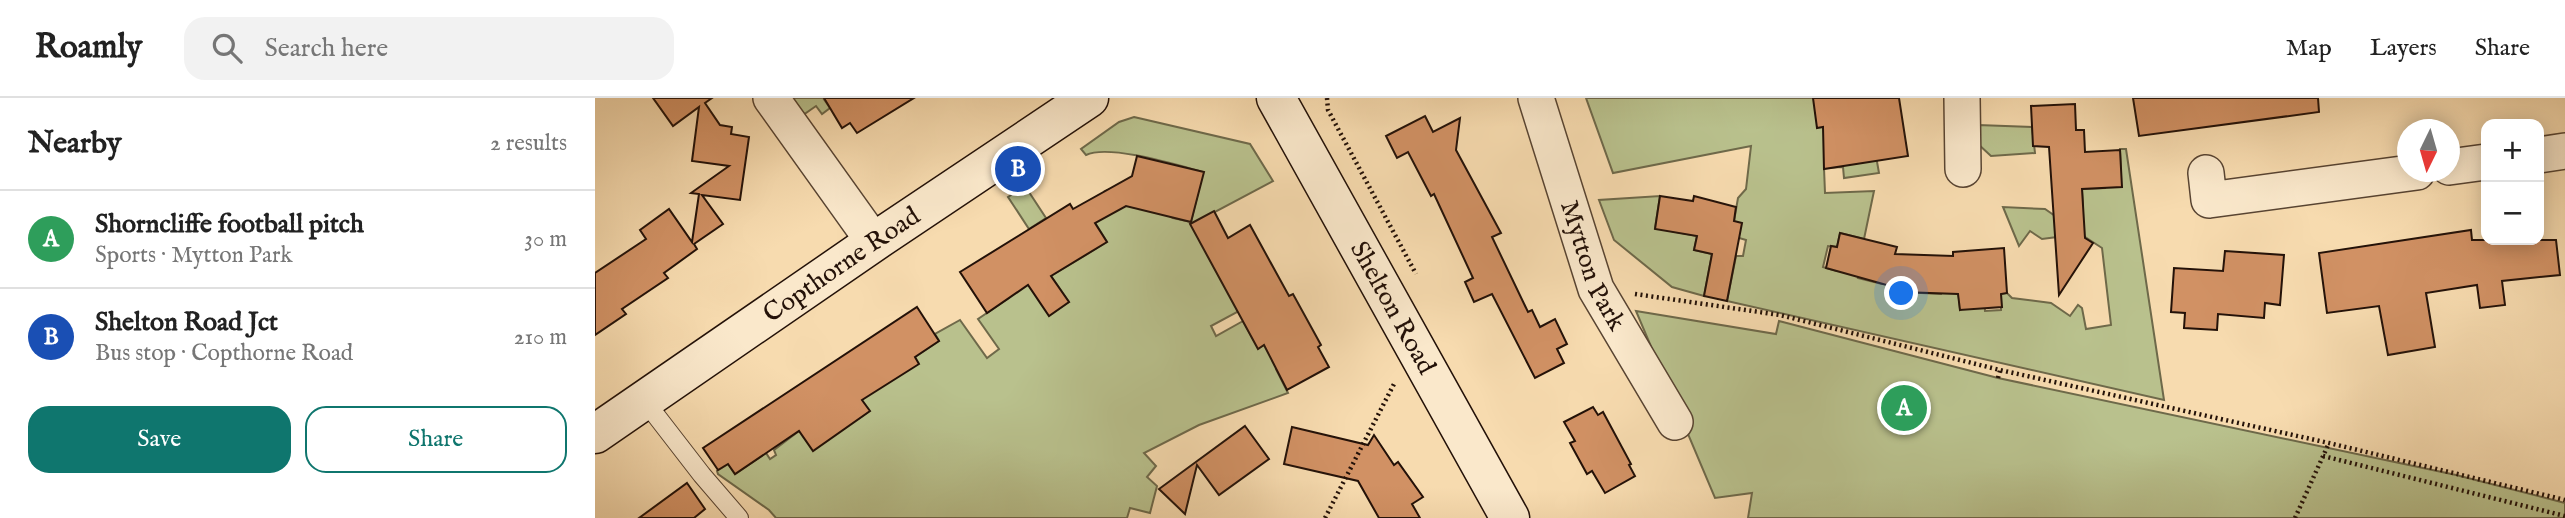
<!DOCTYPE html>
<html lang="en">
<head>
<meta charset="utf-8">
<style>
	body { margin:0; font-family:"IM FELL English",serif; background:#f2f2f2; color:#222 }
	.controls { position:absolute; right:21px; top:21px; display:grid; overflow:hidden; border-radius:14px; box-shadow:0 4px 18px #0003 }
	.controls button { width:63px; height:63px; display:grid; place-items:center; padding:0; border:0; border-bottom:2px solid #e0e0e0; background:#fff; color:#222; font:35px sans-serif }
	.compass { position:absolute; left:1802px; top:21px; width:63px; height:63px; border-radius:50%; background:#fff; box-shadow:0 4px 18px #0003; rotate:185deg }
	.you { position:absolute; left:1307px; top:196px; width:24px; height:24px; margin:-18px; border:5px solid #fff; border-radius:50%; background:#1a73e8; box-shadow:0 0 0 10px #1a73e833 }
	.badge { display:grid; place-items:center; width:46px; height:46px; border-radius:50%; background:#0f766e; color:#fff; font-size:23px; font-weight:700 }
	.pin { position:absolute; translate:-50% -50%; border:4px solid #fff; box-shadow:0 2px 7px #0006 }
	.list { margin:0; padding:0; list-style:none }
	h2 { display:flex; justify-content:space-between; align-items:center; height:91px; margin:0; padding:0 28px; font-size:30px }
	h2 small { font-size:23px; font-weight:400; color:#767676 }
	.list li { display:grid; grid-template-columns:46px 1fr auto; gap:21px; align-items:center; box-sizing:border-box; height:98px; padding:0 28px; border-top:2px solid #e0e0e0 }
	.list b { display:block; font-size:26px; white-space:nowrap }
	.list p { margin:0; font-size:23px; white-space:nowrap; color:#767676 }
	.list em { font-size:23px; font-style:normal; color:#767676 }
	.actions { display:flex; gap:14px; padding:21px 28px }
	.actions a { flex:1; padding:16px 0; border:2px solid #0f766e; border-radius:21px; text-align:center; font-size:24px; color:#0f766e }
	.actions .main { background:#0f766e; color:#fff }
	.icon { flex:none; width:38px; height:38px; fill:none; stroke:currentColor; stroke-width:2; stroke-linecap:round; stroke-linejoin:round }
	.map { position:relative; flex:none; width:1970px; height:420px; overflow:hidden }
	header { display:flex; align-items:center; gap:42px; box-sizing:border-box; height:98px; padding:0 35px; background:#fff; border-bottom:2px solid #e0e0e0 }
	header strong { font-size:33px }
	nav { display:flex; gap:38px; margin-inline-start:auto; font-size:24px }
	.search { width:490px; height:63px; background:#f2f2f2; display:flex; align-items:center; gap:18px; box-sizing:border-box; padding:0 24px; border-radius:21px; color:#767676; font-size:26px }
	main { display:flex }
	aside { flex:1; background:#fff }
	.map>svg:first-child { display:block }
	.green { fill:#b9c18d; stroke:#6e694a; stroke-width:2 }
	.building { fill:#d19164; stroke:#231108; stroke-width:2 }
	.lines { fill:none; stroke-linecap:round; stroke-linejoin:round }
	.service-casing { stroke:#584432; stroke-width:20 }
	.minor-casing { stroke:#584432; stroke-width:38 }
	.secondary-casing { stroke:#231108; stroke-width:41 }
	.path { stroke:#231108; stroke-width:4.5; stroke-dasharray:2 3.5; stroke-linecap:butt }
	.service { stroke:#fae8cb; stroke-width:18 }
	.minor { stroke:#fae8cb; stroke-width:35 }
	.secondary { stroke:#fae8cb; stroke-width:38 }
	.labels { text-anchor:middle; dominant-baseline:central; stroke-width:5; stroke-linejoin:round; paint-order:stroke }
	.street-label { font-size:26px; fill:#231108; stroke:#fae8cb }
</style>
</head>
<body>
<header>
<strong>Roamly</strong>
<div class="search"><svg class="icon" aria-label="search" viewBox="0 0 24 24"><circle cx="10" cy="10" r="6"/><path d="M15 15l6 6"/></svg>Search here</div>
<nav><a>Map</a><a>Layers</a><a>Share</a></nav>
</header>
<main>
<aside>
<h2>Nearby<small>2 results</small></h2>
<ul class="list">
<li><span class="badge" style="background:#2e9e5b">A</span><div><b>Shorncliffe football pitch</b><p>Sports · Mytton Park</p></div><em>30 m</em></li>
<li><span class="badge" style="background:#1a4fb4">B</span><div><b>Shelton Road Jct</b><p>Bus stop · Copthorne Road</p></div><em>210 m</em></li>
</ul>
<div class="actions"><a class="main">Save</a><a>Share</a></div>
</aside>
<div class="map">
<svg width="1970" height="420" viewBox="0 0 1970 420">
	<rect width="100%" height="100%" fill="#f7dbaf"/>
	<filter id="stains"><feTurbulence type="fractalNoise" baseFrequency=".00286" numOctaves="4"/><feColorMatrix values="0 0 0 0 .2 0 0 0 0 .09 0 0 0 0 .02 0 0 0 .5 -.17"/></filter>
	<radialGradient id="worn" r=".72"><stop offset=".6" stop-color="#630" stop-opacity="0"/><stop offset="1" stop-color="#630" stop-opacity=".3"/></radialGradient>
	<!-- green -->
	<g class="green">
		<path d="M196 0H228L235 10 227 16 221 8 208 17Z"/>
		<path d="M991 0H1244L1246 26 1281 58 1284 75 1249 80 1248 69 1229 70 1230 95 1279 93 1269 141 1245 135 1242 149 1233 148 1228 169 1242 173 1265 174 1263 180 1287 186 1306 185V194L1346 196 1347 192 1362 181 1365 212 1389 197 1390 213 1406 212V196L1412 195 1417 200 1456 205 1475 218 1483 207 1487 210 1491 231 1516 227 1507 150 1470 126 1462 139 1447 141 1435 133 1424 148 1408 109 1450 111 1463 120 1462 109 1488 107 1487 91 1510 90V75L1526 74 1525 51H1531L1569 302 1132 203 1141 158H1148L1151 142 1144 140 1139 123 1143 100 1151 91 1156 48 1018 75Z"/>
		<path d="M539 19 655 46 678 83 599 125C610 157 627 183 646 212L616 228 621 238 648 223 663 250 677 243 689 266 681 271 693 295 604 327 549 355 561 368 552 379 562 388 555 415 535 410 532 420H181L174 412 123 376 122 373 133 366 140 376 171 355 175 361 181 357 179 352 204 333 263 321 274 313 263 297 344 243 340 236 365 222 392 260 404 251 383 221 414 200 435 178 454 217 474 204 456 178 512 144 499 123 521 113 510 93 523 88 578 120 596 124 608 74C582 67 514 46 491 57L486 51 524 24Z"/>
		<path d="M1383 27 1437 29 1440 55 1396 58 1382 45Z"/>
		<path d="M430 88 451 120 434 131 413 99Z"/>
		<path d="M1065 98 1060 130 1102 138 1099 152 1117 156 1109 198 1077 189 1019 142 1004 102Z"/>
		<path d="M1041 213 1181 236 1184 223 1403 280 1861 377 1970 405V420H1153L1157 395 1120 400Z"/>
	</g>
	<!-- building -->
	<g class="building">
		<path d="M58 0H117L110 5 125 27 137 29 136 36 154 39 145 102 107 97 128 126 99 146 102 151 69 175 73 180 27 211 31 216 0 237V175L51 141 45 132 74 111 97 144 104 96 96 95 134 68 97 63 104 9 78 28Z"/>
		<path d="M229 0H319L262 35 255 25 247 30Z"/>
		<path d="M1218 0H1304L1313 58 1229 71 1228 29 1222 30Z"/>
		<path d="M1538 0H1723L1724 14 1544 38Z"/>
		<path d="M1480 6 1481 32H1489L1490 54 1525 52 1527 89 1487 91 1490 140 1498 145 1464 197 1454 49 1438 48 1436 8Z"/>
		<path d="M830 18 838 34 865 20 861 52 906 135 897 139 933 214 937 212 945 229 960 221 972 246 962 251 969 265 940 280 897 196 879 204 870 184 878 180 839 96 836 98 813 54 802 60 791 38Z"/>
		<path d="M542 58 609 74 596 124 531 108 500 125 512 144 456 178 474 204 454 218 433 187 392 215 365 174 475 106 478 111 537 78Z"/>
		<path d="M1065 98 1098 103 1099 98 1141 109 1139 123 1147 125 1132 203 1109 198 1117 156 1099 152 1102 138 1060 131Z"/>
		<path d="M619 113 633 140 655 127 694 198 698 196 726 247 723 249 734 269 692 292 669 247 663 251 595 126Z"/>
		<path d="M1876 132 1877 142H1961L1965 177 1907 183 1910 207 1885 210 1882 187 1831 195 1840 249 1793 257 1784 208 1732 215 1724 155Z"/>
		<path d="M1245 135 1302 149 1300 156 1358 158V154L1409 150 1412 195 1406 196 1407 209 1365 212 1363 196 1306 194V191L1231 170 1236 148 1242 149Z"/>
		<path d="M1630 153 1689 157 1685 207 1670 205 1669 220 1623 216 1622 232 1589 230 1590 215 1576 214 1579 170 1628 173Z"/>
		<path d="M322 209 344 243 320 259 324 266 267 302 275 313 218 353 204 333 140 376 133 366 123 372 108 350Z"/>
		<path d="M998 309 1003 317 1008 314 1036 366 1034 367 1040 378 1010 395 997 373 992 376 975 345 980 343 969 324Z"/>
		<path d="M650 328 674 361 624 397 602 367 590 416 564 391Z"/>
		<path d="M697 329 773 347 779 337 799 367 803 364 828 399 817 406 825 420H784L763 383 689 366Z"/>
		<path d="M92 385 110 411 99 420H44Z"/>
	</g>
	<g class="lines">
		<!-- service casing -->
		<g class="service-casing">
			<path id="service" d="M49 302 107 377 144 420"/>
		</g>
		<!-- minor casing -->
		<g class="minor-casing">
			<g id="minor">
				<path d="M176 0 279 144"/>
				<path id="s1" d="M941 0 1001 191 1080 324"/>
				<path d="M1367 0 1368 71"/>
				<path d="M1944 57 1970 53"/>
				<path d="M1854 69 1891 64"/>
				<path d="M1611 75 1614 102 1822 74"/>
			</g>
		</g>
		<!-- secondary casing -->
		<g class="secondary-casing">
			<g id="secondary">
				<path id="s2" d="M681 0 915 420"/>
				<path id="s3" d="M0 336 279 144 494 0"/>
			</g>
		</g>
		<!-- path -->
		<g class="path">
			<path d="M732 0 733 12 821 176"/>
			<path d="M1040 196 1185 217 1405 272 1734 345 1970 402"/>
			<path d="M1403 280 1405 272"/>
			<path d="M1728 358 1970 418"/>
			<path d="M730 420 800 284"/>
			<path d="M1700 420 1734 345"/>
		</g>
		<!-- service -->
		<use href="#service" class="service"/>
		<!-- minor -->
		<use href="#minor" class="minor"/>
		<!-- secondary -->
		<use href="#secondary" class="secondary"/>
	</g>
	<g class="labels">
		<!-- street labels -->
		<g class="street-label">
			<text stroke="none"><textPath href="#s3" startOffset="299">Copthorne Road</textPath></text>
			<text stroke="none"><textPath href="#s1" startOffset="177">Mytton Park</textPath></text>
			<text stroke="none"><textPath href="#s2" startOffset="240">Shelton Road</textPath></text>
		</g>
	</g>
	<rect width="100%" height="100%" filter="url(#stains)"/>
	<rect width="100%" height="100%" fill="url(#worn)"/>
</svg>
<div class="controls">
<button>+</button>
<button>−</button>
</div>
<svg class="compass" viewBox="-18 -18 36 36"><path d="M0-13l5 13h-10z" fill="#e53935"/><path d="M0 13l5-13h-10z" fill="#767676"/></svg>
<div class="you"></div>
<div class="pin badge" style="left:1309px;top:310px;background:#2e9e5b">A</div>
<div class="pin badge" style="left:423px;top:71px;background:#1a4fb4">B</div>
</div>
</main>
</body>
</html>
